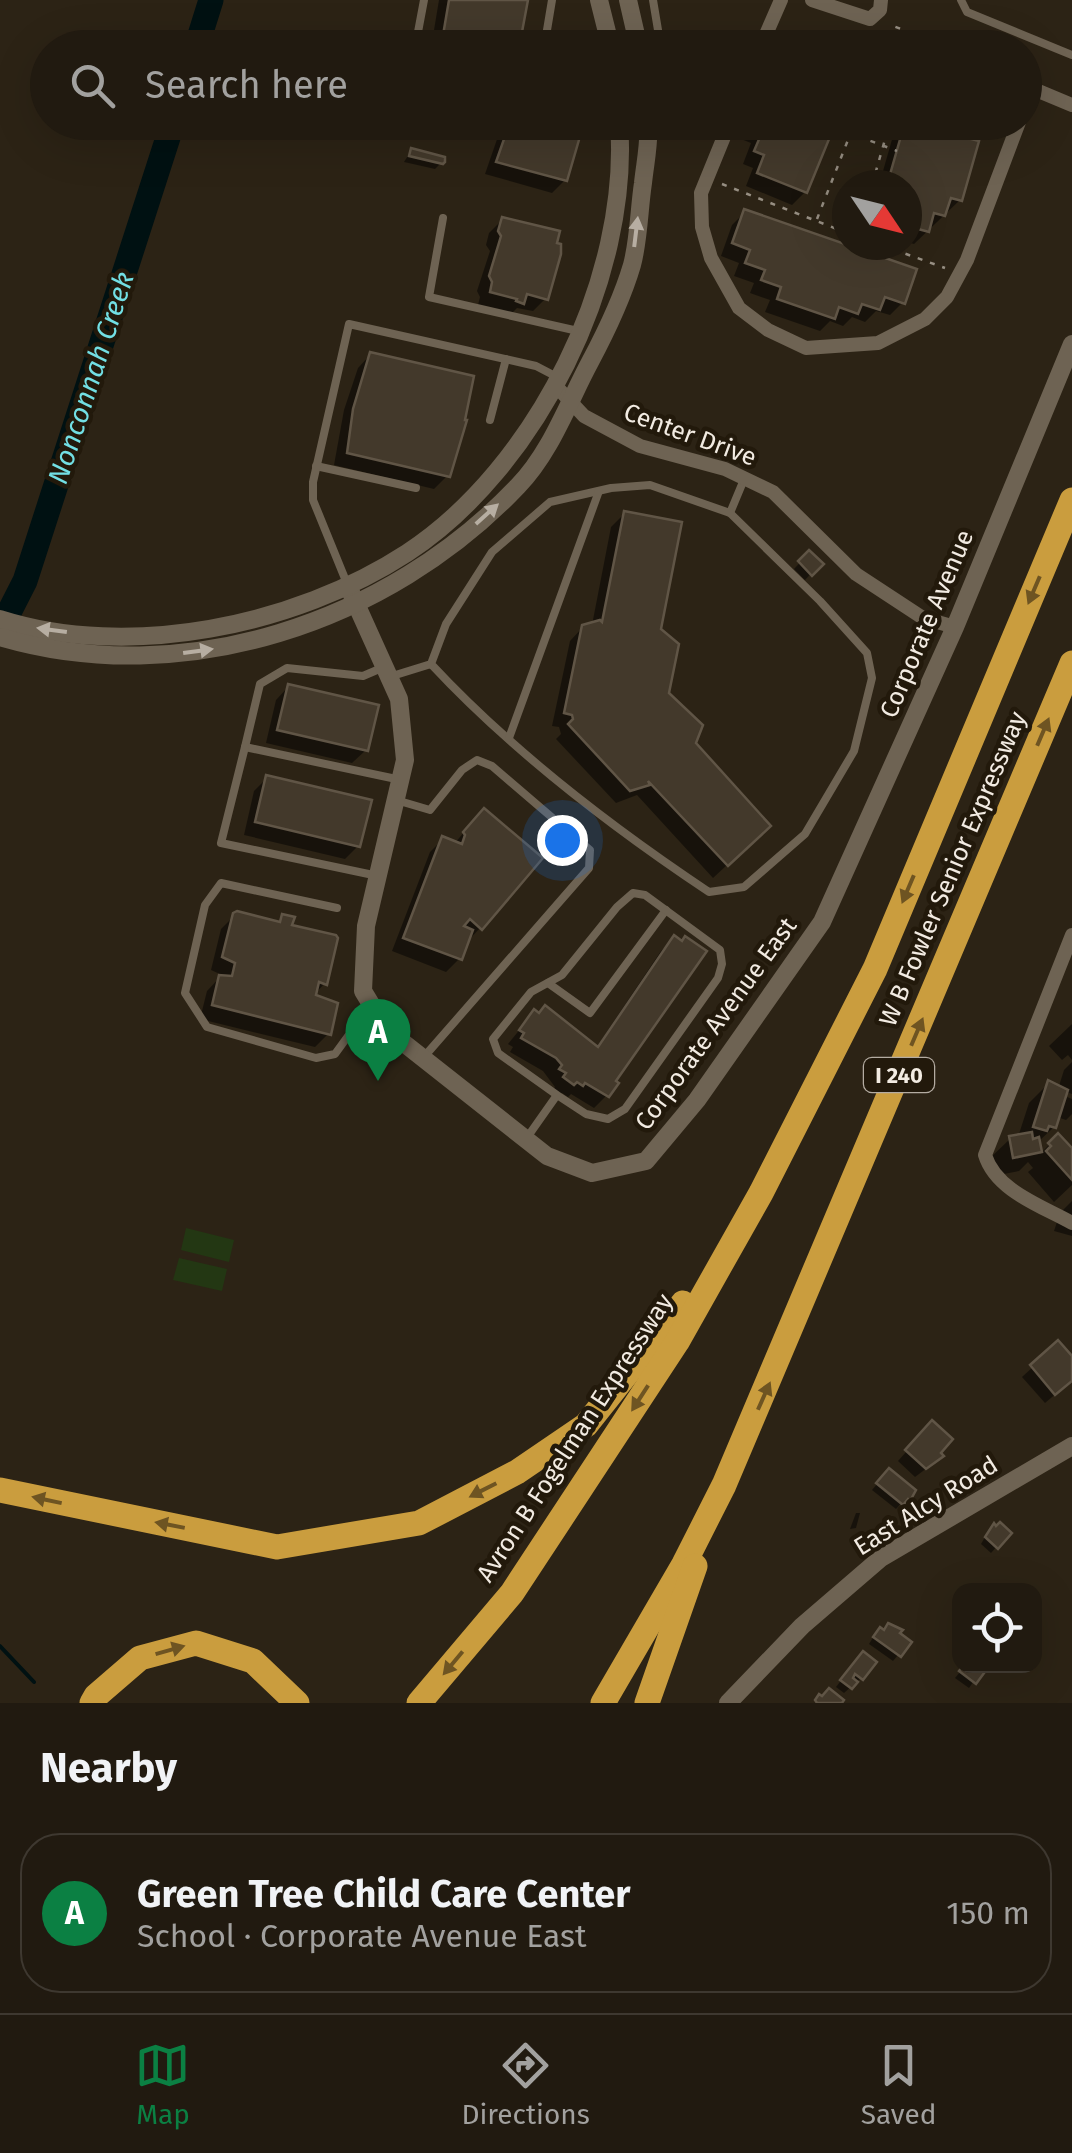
<!DOCTYPE html>
<html lang="en">
<head>
<meta charset="utf-8">
<style>
	body { margin:0; font-family:"Fira Sans",sans-serif; background:#2d271e; color:#f1f3f6 }
	.controls { position:absolute; right:30px; bottom:30px; display:grid; overflow:hidden; border-radius:20px; box-shadow:0 10px 40px #0002 }
	.controls button { width:90px; height:90px; display:grid; place-items:center; padding:0; border:0; border-bottom:2px solid #3e3830; background:#211a10; color:#f1f3f6; font:50px sans-serif }
	.compass { position:absolute; left:832px; top:170px; width:90px; height:90px; border-radius:50%; background:#211a10; box-shadow:0 10px 40px #0002; rotate:125deg }
	.you { position:absolute; left:562px; top:840px; width:35px; height:35px; margin:-25px; border:8px solid #fff; border-radius:50%; background:#1a73e8; box-shadow:0 0 0 15px #1a73e833 }
	.badge { display:grid; place-items:center; width:65px; height:65px; border-radius:50%; background:#0b8043; color:#fff; font-size:32px; font-weight:700 }
	.pin { position:absolute; translate:-50% -82px; filter:drop-shadow(0 2px 5px #0008) }
	.pin::after { content:''; position:absolute; top:52px; width:35px; height:30px; background:inherit; clip-path:polygon(0 0,100% 0,50% 100%) }
	.list { margin:0; padding:0; list-style:none }
	h2 { display:flex; justify-content:space-between; align-items:center; height:130px; margin:0; padding:0 40px; font-size:42px }
	h2 small { font-size:32px; font-weight:400; color:#a2a19f }
	.list li { display:grid; grid-template-columns:65px 1fr auto; gap:30px; align-items:center; box-sizing:border-box; height:160px; margin:0 20px 20px; padding:0 20px; border:2px solid #3e3830; border-radius:40px }
	.list b { display:block; font-size:38px; white-space:nowrap }
	.list p { margin:0; font-size:32px; white-space:nowrap; color:#a2a19f }
	.list em { font-size:32px; font-style:normal; color:#a2a19f }
	.icon { flex:none; width:55px; height:55px; fill:none; stroke:currentColor; stroke-width:2; stroke-linecap:round; stroke-linejoin:round }
	.map { position:relative; flex:none; width:1072px; height:1703px; overflow:hidden }
	.search { position:absolute; background:#211a10; box-shadow:0 10px 40px #0002; left:30px; right:30px; top:30px; height:110px; display:flex; align-items:center; gap:25px; box-sizing:border-box; padding:0 35px; border-radius:55px; color:#a2a19f; font-size:38px }
	.sheet { height:310px; background:#211a10 }
	nav { display:flex; justify-content:space-around; align-items:center; box-sizing:border-box; height:140px; border-top:2px solid #3e3830; background:#211a10; font-size:28px; color:#a2a19f }
	nav a { display:grid; justify-items:center; gap:5px }
	nav .on { color:#0b8043 }
	.map>svg:first-child { display:block }
	.green { fill:#233713 }
	.shadow { fill:#0007 }
	.lines { fill:none; stroke-linecap:round; stroke-linejoin:round }
	.stream { stroke:#001112; stroke-width:4 }
	.river { stroke:#001112; stroke-width:25 }
	.building { fill:#43392b; stroke:#605546; stroke-width:2.5 }
	.path { stroke:#978f83; stroke-width:2.5; stroke-dasharray:5 8; stroke-linecap:butt }
	.service { stroke:#6e6353; stroke-width:8 }
	.minor { stroke:#6e6353; stroke-width:14 }
	.tertiary { stroke:#6e6353; stroke-width:18 }
	.motorway { stroke:#ca9d3e; stroke-width:25 }
	.oneway { fill:#b7aea2 }
	.oneway2 { fill:#6e5422 }
	.labels { text-anchor:middle; dominant-baseline:central; stroke-width:9; stroke-linejoin:round; paint-order:stroke }
	.shield { fill:#22190b; stroke:#b4aca2; stroke-width:2.5 }
	.shield-label { font-size:22px; font-weight:bold; fill:#f2ebe2 }
	.street-label { font-size:25px; fill:#f2ebe2; stroke:#22190b }
	.water-label { font-size:28px; font-style:italic; fill:#72dfe4; stroke:#22190b }
</style>
</head>
<body>
<div class="map">
<svg width="1072" height="1703" viewBox="0 0 1072 1703">
	<rect width="100%" height="100%" fill="#2c2315"/>
	<!-- green -->
	<g class="green">
		<path d="M186 1228 234 1240 229 1262 181 1250Z"/>
		<path d="M179 1258 227 1269 222 1291 173 1280Z"/>
	</g>
	<!-- shadow -->
	<g class="shadow">
		<path d="M439 0H517V48H431Z"/>
		<path d="M503 122H561L565 180 552 193 485 174Z"/>
		<path d="M748 122H834L805 192 792 205 746 186 753 168 743 164 751 143 741 139Z"/>
		<path d="M897 122H969L960 200 914 244 907 242V185H879Z"/>
		<path d="M411 151 441 163 435 169 404 162Z"/>
		<path d="M745 212 903 302 890 315 876 311 865 322 852 317 843 326 830 321 820 331 765 312 770 300 750 293 754 283 734 276 739 263 721 256 732 225Z"/>
		<path d="M502 220 546 298 533 311 517 308 510 315 478 305 480 297 477 291 490 251 486 245 489 233Z"/>
		<path d="M371 354 447 476 434 489 334 465 344 410 358 368Z"/>
		<path d="M624 514 658 630 665 688 693 744 755 839 713 878 637 795 616 803 556 739 561 734 559 727 552 726 570 641 583 627 592 625 611 527Z"/>
		<path d="M809 553 820 564 805 580 794 569Z"/>
		<path d="M289 686 366 750 352 763 266 743 276 700Z"/>
		<path d="M267 778 358 846 345 859 244 835 254 791Z"/>
		<path d="M471 824 480 928 466 943 459 959 446 972 392 951 430 852 443 839 454 844Z"/>
		<path d="M234 916 276 924 283 917 325 983 312 997 328 1034 315 1047 200 1019 207 991 222 975 211 970 221 929Z"/>
		<path d="M674 938 607 1095 594 1108 571 1094 568 1097 562 1093 559 1097 552 1091 555 1087 543 1071 510 1052 513 1047 508 1044 534 1012 596 1048 661 951Z"/>
		<path d="M1072 1024V1060L1068 1055 1062 1060 1049 1046Z"/>
		<path d="M1072 1062V1094L1063 1091 1062 1095 1072 1099V1114L1066 1120 1057 1117 1054 1127 1037 1143 1040 1154 1058 1136 1072 1152V1185L1054 1202 1028 1172 1033 1168 1028 1162 1019 1171 994 1176 990 1158 1010 1139 1018 1137 1029 1103 1049 1083 1059 1086 1064 1070Z"/>
		<path d="M1072 1201V1236L1054 1231 1060 1213Z"/>
		<path d="M1058 1344 1072 1360V1380L1045 1403 1022 1377Z"/>
		<path d="M923 1433 931 1465 915 1477 898 1461Z"/>
		<path d="M883 1477 913 1490 896 1509 872 1490Z"/>
		<path d="M856 1513H860L856 1528 850 1529Z"/>
		<path d="M988 1532 1008 1534 991 1553 981 1544Z"/>
		<path d="M897 1634 909 1642 893 1661 869 1644 874 1636Z"/>
		<path d="M857 1660 861 1678 844 1693 836 1687Z"/>
		<path d="M965 1666H984L969 1688 955 1678Z"/>
	</g>
	<g class="lines">
		<!-- stream -->
		<path class="stream" d="M0 1646 34 1682"/>
		<!-- river -->
		<g class="river">
			<path d="M196 48 211 0"/>
			<path d="M0 630 25 581 173 122"/>
		</g>
	</g>
	<!-- building -->
	<g class="building">
		<path d="M449 0H528L519 48 441 47Z"/>
		<path d="M510 122H572L583 126 567 181 496 162Z"/>
		<path d="M753 122H836L807 193 757 173 764 155 754 151 763 130 752 126Z"/>
		<path d="M905 122H972L968 138 979 141 962 201 951 198 945 216 934 213 929 232 907 226V185H887Z"/>
		<path d="M411 148 445 157V162L443 164 409 156Z"/>
		<path d="M744 209 917 269 905 304 885 297 880 310 862 304 858 314 839 307 835 319 777 299 781 287 761 280 765 270 745 263 750 250 732 243Z"/>
		<path d="M502 217 560 231 557 243 561 244V254L548 300 527 294 524 304 516 301 517 299 490 292 492 282 489 276 501 236 498 231Z"/>
		<path d="M370 352 474 376 465 420H467L450 477 347 453 353 409Z"/>
		<path d="M624 511 682 522 661 629 679 644 669 693 703 725 696 743 771 826 728 866 648 781 650 785 630 791 568 724 573 719 572 715 564 713 582 625 600 620 602 622Z"/>
		<path d="M809 550 824 564 812 576 798 561Z"/>
		<path d="M288 684 379 705 368 751 277 730Z"/>
		<path d="M266 775 372 800 360 847 255 822Z"/>
		<path d="M484 808 543 858 482 930 470 919 464 926 473 930 462 960 403 938 442 836 462 844 465 835 463 832Z"/>
		<path d="M237 911 280 922 282 914 295 917 292 925 336 935 338 938 327 985 319 982 316 995 338 1003 331 1035 212 1005 219 975 232 976 235 963 222 957 233 913Z"/>
		<path d="M674 935 682 941 685 936 707 951 616 1081 619 1083 609 1097 585 1083 583 1086 577 1082 574 1085 563 1077 566 1073 559 1069 562 1065 556 1058 521 1038 524 1033 519 1030 534 1009 539 1013 545 1005 598 1047Z"/>
		<path d="M1048 1080 1068 1090 1056 1128 1049 1126 1047 1131 1033 1127Z"/>
		<path d="M1032 1132 1033 1139 1039 1137 1042 1152 1013 1158 1009 1136Z"/>
		<path d="M1058 1133 1072 1148V1180L1046 1151 1051 1146 1048 1143Z"/>
		<path d="M1058 1340 1072 1356V1381L1055 1395 1030 1365Z"/>
		<path d="M932 1420 953 1439 941 1453 944 1456 926 1469 905 1450Z"/>
		<path d="M889 1468 916 1490 910 1501 908 1499 903 1505 876 1483Z"/>
		<path d="M1000 1522 1012 1533 998 1549 985 1537 994 1523 996 1526Z"/>
		<path d="M888 1623 903 1630 900 1633 912 1642 901 1657 873 1637 880 1627 884 1630Z"/>
		<path d="M863 1651 877 1662 863 1680 855 1674 853 1678 858 1682 852 1689 840 1680Z"/>
		<path d="M963 1666H986L987 1669 976 1684 959 1671Z"/>
		<path d="M829 1688 844 1700 842 1703H817L815 1700 819 1694 822 1696Z"/>
	</g>
	<g class="lines">
		<!-- path -->
		<g class="path">
			<path d="M871 33 887 40"/>
			<path d="M885 48 893 26 914 34 910 48"/>
			<path d="M834 127 897 151"/>
			<path d="M722 184 847 233"/>
			<path d="M872 185 890 122"/>
			<path d="M817 219 855 122"/>
			<path d="M881 245 945 268"/>
		</g>
		<!-- service -->
		<g class="service">
			<path d="M653 0 661 48"/>
			<path d="M961 0 967 12 1072 55"/>
			<path d="M415 48 424 0"/>
			<path d="M544 48 552 0"/>
			<path d="M697 122 725 135"/>
			<path d="M443 218 429 297 578 331"/>
			<path d="M490 420 506 359"/>
			<path d="M316 466 416 488"/>
			<path d="M730 513 745 477"/>
			<path d="M348 586 313 500V482L349 324 536 366 559 378"/>
			<path d="M384 667 363 676 287 668 260 684 245 747 401 780"/>
			<path d="M389 677 431 664C512 751 610 826 709 892L744 887 805 834 854 751 872 678 867 653 820 601 730 513 650 485 611 488 550 502 492 552 446 624 431 664"/>
			<path d="M509 738 599 491"/>
			<path d="M245 747 221 843 378 876"/>
			<path d="M396 800 430 810 462 770 477 760 492 766 590 850 589 868 423 1058"/>
			<path d="M337 908 221 883 205 905 185 993 207 1027 316 1058 335 1054 362 1017 373 1008"/>
			<path d="M548 983 590 1013 666 910"/>
			<path d="M526 1139 557 1095 586 1114 608 1119 625 1109 718 978 722 964 720 950 645 895 633 893 617 907 562 975 531 992 493 1039 498 1053 557 1095"/>
		</g>
		<!-- minor -->
		<g class="minor">
			<path d="M812 0 870 19 880 10 881 0"/>
			<path d="M934 47 935 48"/>
			<path d="M760 48 781 0"/>
			<path d="M1024 85 1072 105"/>
			<path d="M1024 107 1032 88"/>
			<path d="M730 122 701 193 702 227 711 258 739 308 768 330 806 348 878 343 925 319 947 297 967 260 1019 122"/>
			<path d="M555 385 584 416 640 446 725 469 773 492 856 574 923 618 955 627"/>
			<path d="M1072 935 985 1155C996 1191 1042 1206 1072 1223"/>
		</g>
		<!-- tertiary -->
		<g class="tertiary">
			<path d="M599 0 611 48"/>
			<path d="M628 0 639 48"/>
			<path d="M348 586 399 699 405 760 366 926 363 991 386 1029 547 1156 592 1173 646 1161 697 1100 822 922 955 627 1072 344"/>
			<path d="M0 619C129 660 295 626 407 553 537 468 631 277 619 122"/>
			<path d="M0 637C183 691 388 623 518 486 551 452 568 403 590 362 606 332 622 299 632 265 639 239 639 209 643 183 645 163 650 142 648 122"/>
			<path d="M728 1703 802 1626 881 1558 1072 1446"/>
		</g>
		<!-- motorway -->
		<g class="motorway">
			<path d="M0 1490 277 1547 419 1523 517 1472 586 1425 683 1303"/>
			<path d="M92 1703 96 1696 140 1658 196 1643 253 1661 297 1703"/>
			<path d="M419 1703 512 1593 677 1342 761 1193 875 969 1072 500"/>
			<path d="M603 1703 684 1564 724 1485 1072 663"/>
			<path d="M647 1703 695 1566"/>
		</g>
	</g>
	<!-- one-way arrows -->
	<defs><path id="oneway-solid" d="M-6-.8H1V-3.2L6.5 0L1 3.2V.8H-6Z" transform="scale(2.5)"/></defs>
	<g class="oneway">
		<use href="#oneway-solid" transform="translate(636 232) rotate(-83)"/>
		<use href="#oneway-solid" transform="translate(487 514) rotate(-42)"/>
		<use href="#oneway-solid" transform="translate(52 630) rotate(-172)"/>
		<use href="#oneway-solid" transform="translate(198 651) rotate(-8)"/>
	</g>
	<g class="oneway2">
		<use href="#oneway-solid" transform="translate(1034 590) rotate(113)"/>
		<use href="#oneway-solid" transform="translate(1043 732) rotate(-67)"/>
		<use href="#oneway-solid" transform="translate(908 889) rotate(113)"/>
		<use href="#oneway-solid" transform="translate(917 1032) rotate(-67)"/>
		<use href="#oneway-solid" transform="translate(764 1396) rotate(-66)"/>
		<use href="#oneway-solid" transform="translate(640 1398) rotate(123)"/>
		<use href="#oneway-solid" transform="translate(483 1490) rotate(153)"/>
		<use href="#oneway-solid" transform="translate(47 1500) rotate(-168)"/>
		<use href="#oneway-solid" transform="translate(170 1525) rotate(-169)"/>
		<use href="#oneway-solid" transform="translate(170 1650) rotate(-16)"/>
		<use href="#oneway-solid" transform="translate(453 1663) rotate(130)"/>
	</g>
	<g class="labels">
		<!-- shield labels -->
		<rect class="shield" x="864" y="1058" width="70" height="34" rx="8"/>
		<g class="shield-label">
			<text x="899" y="1075">I 240</text>
		</g>
		<!-- street labels -->
		<g class="street-label">
			<text transform="translate(690 435) rotate(20)">Center Drive</text>
			<text transform="translate(927 624) rotate(-67)">Corporate Avenue</text>
			<text transform="translate(953 869) rotate(-67)">W B Fowler Senior Expressway</text>
			<text transform="translate(716 1024) rotate(-54)">Corporate Avenue East</text>
			<text transform="translate(575 1438) rotate(-57)">Avron B Fogelman Expressway</text>
			<text transform="translate(926 1506) rotate(-32)">East Alcy Road</text>
		</g>
		<!-- water labels -->
		<g class="water-label">
			<text transform="translate(91 378) rotate(-72)">Nonconnah Creek</text>
		</g>
	</g>
</svg>
<div class="controls">
<button><svg class="icon" aria-label="locate" viewBox="0 0 24 24"><circle cx="12" cy="12" r="6"/><path d="M12 2v4M12 18v4M2 12h4M18 12h4"/></svg></button>
</div>
<svg class="compass" viewBox="-18 -18 36 36"><path d="M0-13l5 13h-10z" fill="#e53935"/><path d="M0 13l5-13h-10z" fill="#a2a19f"/></svg>
<div class="you"></div>
<div class="pin badge" style="left:378px;top:1081px">A</div>
<div class="search"><svg class="icon" aria-label="search" viewBox="0 0 24 24"><circle cx="10" cy="10" r="6"/><path d="M15 15l6 6"/></svg>Search here</div>
</div>
<section class="sheet">
<h2>Nearby<small></small></h2>
<ul class="list">
<li><span class="badge">A</span><div><b>Green Tree Child Care Center</b><p>School · Corporate Avenue East</p></div><em>150 m</em></li>
</ul>
</section>
<nav>
<a class="on"><svg class="icon" aria-label="map" viewBox="0 0 24 24"><path d="M3 6l6-2 6 2 6-2v14l-6 2-6-2-6 2zM9 4v14M15 6v14"/></svg>Map</a>
<a><svg class="icon" aria-label="directions" viewBox="0 0 24 24"><path d="M12 3l9 9-9 9-9-9zM9 14v-3h6M13 9l2 2-2 2"/></svg>Directions</a>
<a><svg class="icon" aria-label="saved" viewBox="0 0 24 24"><path d="M7 4h10v16l-5-4-5 4z"/></svg>Saved</a>
</nav>
</body>
</html>
